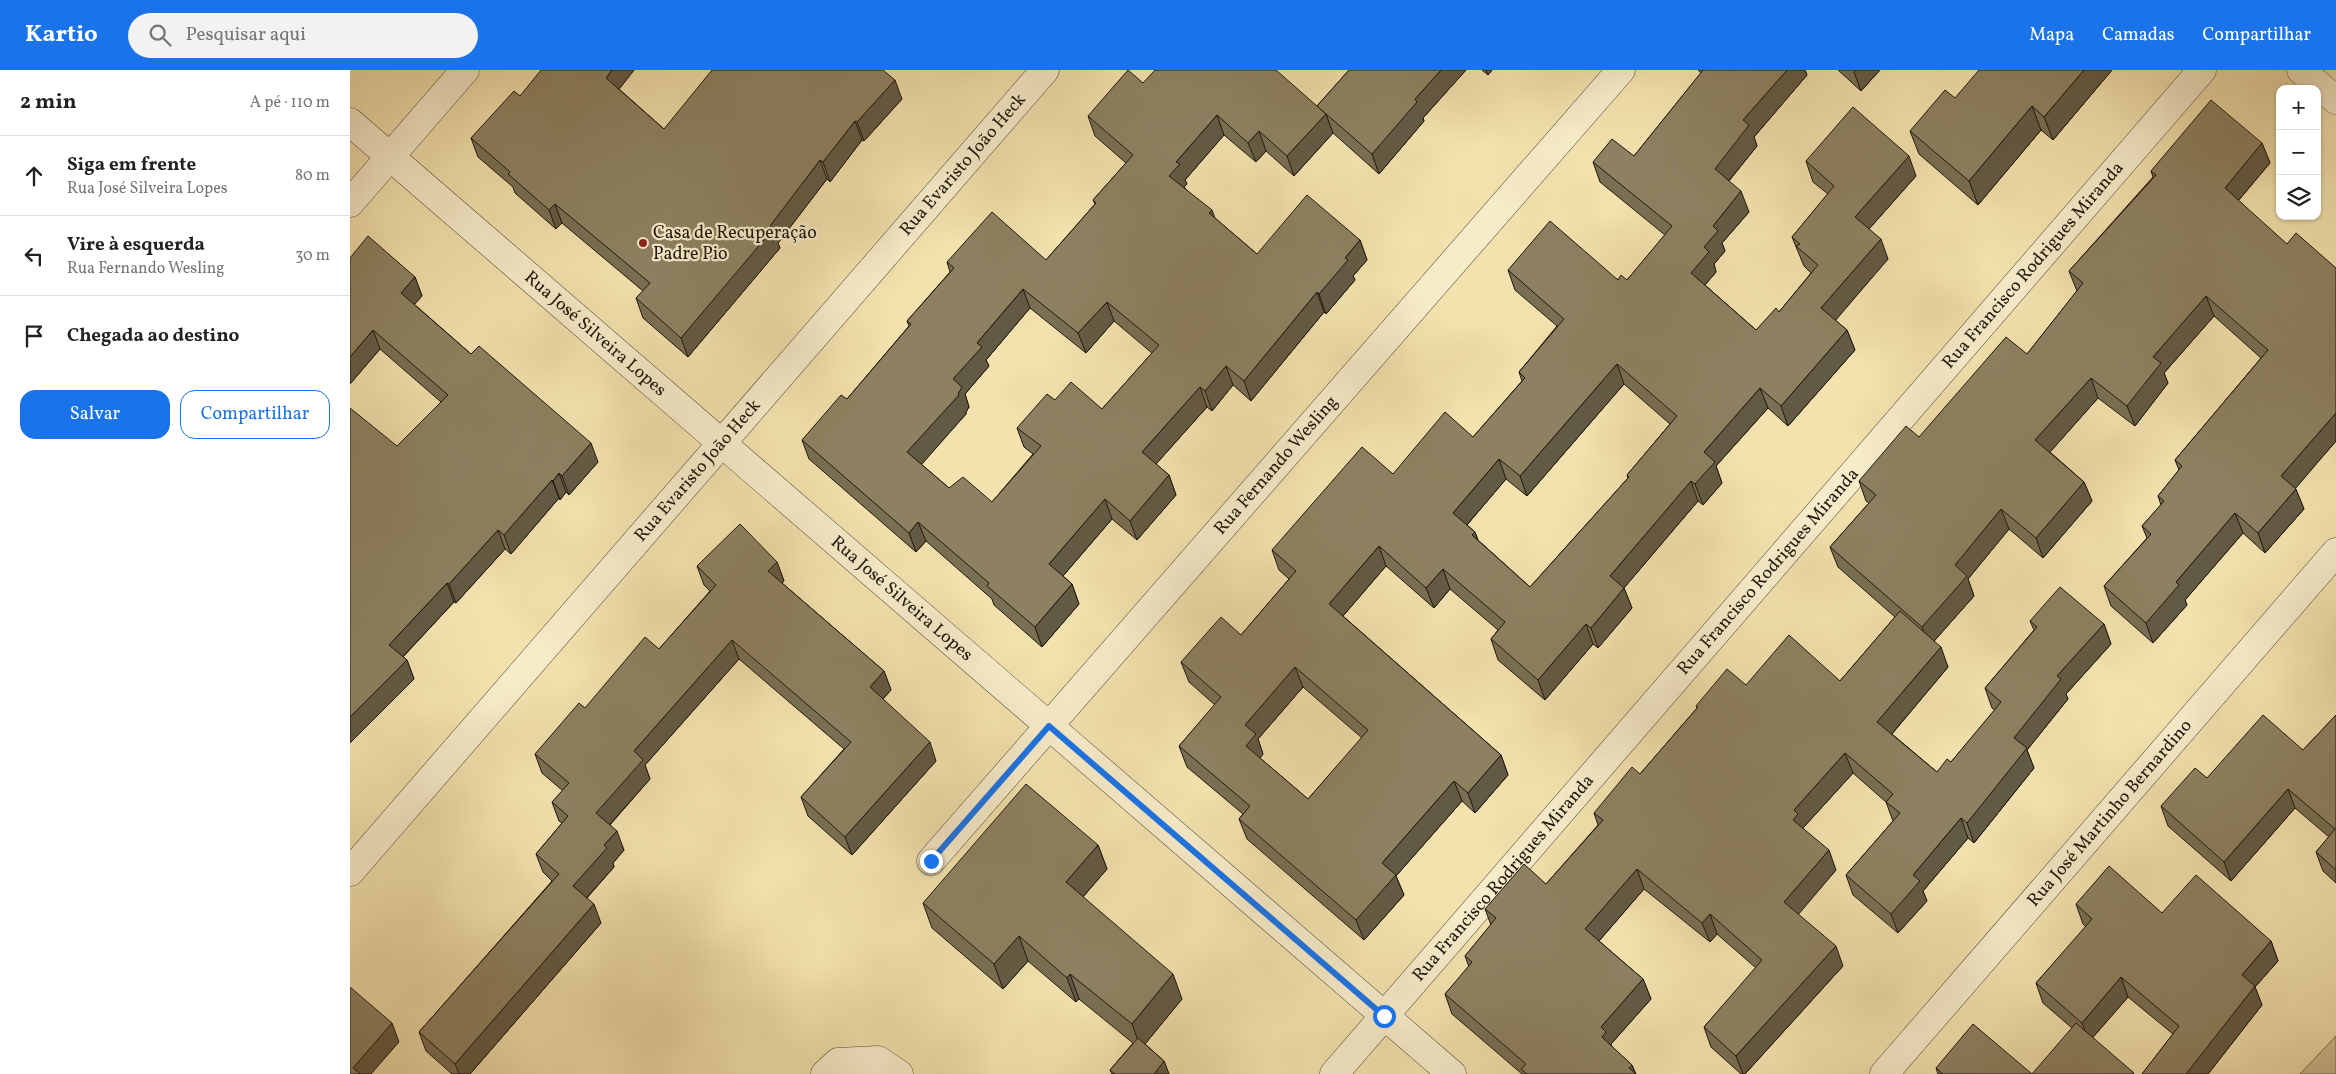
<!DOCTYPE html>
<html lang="pt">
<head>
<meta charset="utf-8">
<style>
	body { margin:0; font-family:Vollkorn,serif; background:#f2f2f2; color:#222 }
	.controls { position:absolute; right:15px; top:15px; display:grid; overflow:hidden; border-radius:10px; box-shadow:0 1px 4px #0004 }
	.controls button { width:45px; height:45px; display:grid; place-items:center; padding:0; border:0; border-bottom:1px solid #e0e0e0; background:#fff; color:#222; font:25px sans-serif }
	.stop { position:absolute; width:15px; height:15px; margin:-11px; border:4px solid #1a73e8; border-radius:50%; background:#fff }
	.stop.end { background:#1a73e8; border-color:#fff; box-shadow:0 1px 5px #0008 }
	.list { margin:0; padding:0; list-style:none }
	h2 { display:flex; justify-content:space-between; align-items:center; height:65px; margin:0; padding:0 20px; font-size:21px }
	h2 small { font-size:16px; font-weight:400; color:#767676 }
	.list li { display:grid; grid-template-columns:32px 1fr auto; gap:15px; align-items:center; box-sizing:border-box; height:80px; padding:0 20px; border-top:1px solid #e0e0e0 }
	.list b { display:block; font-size:19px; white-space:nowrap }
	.list p { margin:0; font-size:16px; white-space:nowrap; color:#767676 }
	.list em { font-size:16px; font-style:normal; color:#767676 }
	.actions { display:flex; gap:10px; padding:15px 20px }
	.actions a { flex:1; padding:11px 0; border:1px solid #1a73e8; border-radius:15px; text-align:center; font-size:18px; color:#1a73e8 }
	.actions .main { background:#1a73e8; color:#fff }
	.icon { flex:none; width:28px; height:28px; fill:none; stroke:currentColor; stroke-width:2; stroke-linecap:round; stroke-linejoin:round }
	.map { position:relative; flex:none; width:1986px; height:1004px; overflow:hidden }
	header { display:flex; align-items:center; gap:30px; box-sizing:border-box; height:70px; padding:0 25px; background:#1a73e8; color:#fff }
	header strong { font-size:24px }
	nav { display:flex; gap:28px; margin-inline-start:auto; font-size:18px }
	.search { width:350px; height:45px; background:#f2f2f2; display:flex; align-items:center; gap:12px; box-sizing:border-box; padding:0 18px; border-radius:28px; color:#767676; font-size:19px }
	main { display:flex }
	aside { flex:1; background:#fff }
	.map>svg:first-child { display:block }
	.green { fill:#cfbf93; stroke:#776b50 }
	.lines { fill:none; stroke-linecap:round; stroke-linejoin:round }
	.minor-casing { stroke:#544a35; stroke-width:29 }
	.minor { stroke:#f7ecca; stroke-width:28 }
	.wall { fill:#796f53; stroke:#1f170d; fill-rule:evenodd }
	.shaded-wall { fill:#635a44; stroke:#1f170d }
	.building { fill:#8d8161; stroke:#1f170d; fill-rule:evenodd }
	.route { stroke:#1a73e8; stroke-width:6 }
	.poi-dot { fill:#8f2418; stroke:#f7ecca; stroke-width:2 }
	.labels { text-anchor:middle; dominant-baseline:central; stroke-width:4.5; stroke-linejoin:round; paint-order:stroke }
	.street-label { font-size:18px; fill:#1f170d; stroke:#f7ecca }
	.poi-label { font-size:18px; fill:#1f170d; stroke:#f7ecca; text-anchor:start }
</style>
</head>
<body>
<header>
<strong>Kartio</strong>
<div class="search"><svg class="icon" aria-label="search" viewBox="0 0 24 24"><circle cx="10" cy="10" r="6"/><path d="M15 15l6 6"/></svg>Pesquisar aqui</div>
<nav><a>Mapa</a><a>Camadas</a><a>Compartilhar</a></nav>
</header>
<main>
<aside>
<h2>2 min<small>A pé · 110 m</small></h2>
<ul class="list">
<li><svg class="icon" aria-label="ahead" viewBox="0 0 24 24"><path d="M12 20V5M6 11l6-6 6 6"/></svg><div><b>Siga em frente</b><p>Rua José Silveira Lopes</p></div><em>80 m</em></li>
<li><svg class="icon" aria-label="left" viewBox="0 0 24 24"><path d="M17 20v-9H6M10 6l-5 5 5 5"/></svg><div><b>Vire à esquerda</b><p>Rua Fernando Wesling</p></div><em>30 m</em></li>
<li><svg class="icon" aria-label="arrive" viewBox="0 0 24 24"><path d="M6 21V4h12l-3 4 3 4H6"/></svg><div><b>Chegada ao destino</b></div></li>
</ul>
<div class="actions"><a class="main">Salvar</a><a>Compartilhar</a></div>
</aside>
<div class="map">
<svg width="1986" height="1004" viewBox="0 0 1986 1004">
	<rect width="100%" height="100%" fill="#f3e2ae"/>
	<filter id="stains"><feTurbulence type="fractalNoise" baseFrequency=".004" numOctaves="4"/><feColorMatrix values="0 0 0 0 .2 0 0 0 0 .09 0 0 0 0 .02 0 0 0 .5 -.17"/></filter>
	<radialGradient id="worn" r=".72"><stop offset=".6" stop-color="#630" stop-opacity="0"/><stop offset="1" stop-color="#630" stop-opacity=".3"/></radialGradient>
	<!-- green -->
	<path class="green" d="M1986 966V1004H1950Z"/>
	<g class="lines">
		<!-- minor casing -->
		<g class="minor-casing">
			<g id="minor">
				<path d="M1951 0 1986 30"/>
				<path id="s1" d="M0 52 1102 1004"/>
				<path d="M0 133 115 0"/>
				<path id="s2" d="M581 791 1271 0"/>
				<path id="s3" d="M0 802 695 0"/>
				<path d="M475 1004 488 992 528 990 549 1004"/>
				<path id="s4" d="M984 1004 1852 0"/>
				<path id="s5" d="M1534 1004 1986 482"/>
			</g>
		</g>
		<!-- minor -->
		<use href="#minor" class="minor"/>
	</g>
	<!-- wall -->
	<g class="wall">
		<path d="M284 0 269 19 314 59 552 29 514 71 512 70 480 112 477 109 428 173 430 178 338 287 293 248 286 228 293 221 212 153 206 159 165 123 163 117 128 87 121 68 170 26Z"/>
		<path d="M999 0H1116L1073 48 1074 51 1029 104 983 63 944 106 916 81 906 92 874 65 835 110 837 114 834 117 865 148 907 184 1010 170 1017 190 1003 206 1005 210 976 244 974 242 901 331 883 315 862 341 857 337 806 394 819 405 826 425 787 470 762 449 713 506 722 514 729 534 692 577 644 535 642 529 576 471 566 482 459 389 452 370 497 329 559 256 557 251 600 202 597 192 696 190 745 134 743 130 776 93 745 66 738 46 793 13 967 36ZM680 238 736 283 764 251 802 283 752 339 705 330 667 358 674 377 683 384 642 432 599 418 571 394 616 344V342L619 337 615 324 639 296 636 290Z"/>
		<path d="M1132 0H1142L1138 5Z"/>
		<path d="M1348 0H1455L1457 5 1404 67 1407 76 1379 111 1399 142 1372 173 1375 181 1364 194 1366 202 1355 215 1406 260 1429 242 1461 203 1454 196 1442 167 1478 124 1463 112 1456 91 1566 106 1519 159 1538 189 1485 250 1497 260 1505 280 1438 356 1418 338 1366 396 1372 413 1353 435 1348 431 1274 518 1282 538 1248 578 1243 574 1195 630 1148 590 1141 569 1148 560 1100 519 1084 538 1036 496 993 546 1151 685 1158 705 1125 743 1112 731 1046 806 1054 825 1014 870 897 769 889 749 893 744 837 697 829 676 865 635 839 612 831 592 891 565 939 509 929 500 922 480 1043 404 1123 367 1172 311 1169 302 1207 256 1165 220 1158 200 1277 210 1315 165 1250 112 1243 92 1284 86 1351 3ZM1274 314 1320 354 1277 405 1278 408 1180 517 1128 470 1125 462 1117 455 1156 409 1177 426ZM953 617 1012 668 958 729 910 688 913 684 908 669Z"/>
		<path d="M1488 0H1530L1511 21Z"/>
		<path d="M1762 0 1703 70 1691 60 1628 135 1569 84 1560 61 1605 28Z"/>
		<path d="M1912 73 1920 93 1888 131 1986 371 1945 418 1954 439 1915 483 1893 463 1835 530 1837 535 1803 573 1761 536 1754 516 1797 468 1792 456 1811 435 1808 426 1829 400 1825 390 1911 288 1864 246 1814 303 1818 313 1785 356 1748 328 1700 382 1734 412 1742 431 1693 488 1659 459 1618 509 1624 526 1584 571 1598 597 1542 664 1587 702 1601 692 1645 640 1642 638 1635 618 1684 560 1680 551 1754 554 1761 574 1716 624 1718 629 1677 680 1684 698 1624 773 1618 768 1573 821 1577 831 1548 863 1503 825 1496 805 1543 751 1536 732 1503 703 1453 758 1486 800 1448 844 1493 896 1395 1004H1391L1361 977 1354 957 1406 898 1367 864 1360 872 1294 819 1249 871 1293 909 1301 929 1261 974 1262 977 1282 995 1286 1004H1172L1102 944 1095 924 1119 897 1115 886 1141 855 1135 839 1196 814 1248 755 1244 743 1290 704 1347 638 1346 636 1396 615 1490 611 1545 547 1488 497 1480 477 1519 433 1516 431 1509 411 1569 367 1677 284 1727 221 1719 201 1803 107 1801 101Z"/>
		<path d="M0 188 65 207 72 226 64 234 121 284 248 392 219 425 216 422 210 430 209 428 161 484 155 479 106 533 104 532 53 587 57 590 64 609 0 673 47 376 91 332 30 279 0 314Z"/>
		<path d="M427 492 434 511 432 513 534 601 541 620 533 629 586 691 502 785 458 746 451 727 494 679 389 589 295 695 300 709 260 755 274 780 263 793 264 797 237 828 251 853 120 1004H102L76 981 69 962 202 811 193 802 186 784 212 753 209 751 202 732 213 721 192 703 185 684 235 638 309 579 360 521 354 515 347 496Z"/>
		<path d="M1986 645V813L1973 801 1966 782 1979 767 1945 738 1881 811 1818 756 1811 736 1857 708 1953 680Z"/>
		<path d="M748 775 757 799 733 827 832 929 795 974 814 991 819 1004H762L760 1000 783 973 729 929 726 932 678 891 653 919 582 858 573 833Z"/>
		<path d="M1726 834 1812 843 1921 871 1928 891 1905 917 1912 935 1858 1004H1792L1823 964 1778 927 1743 967 1722 958 1693 933 1686 913 1736 857 1733 854Z"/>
		<path d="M1586 998 1682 1004H1588Z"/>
	</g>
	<!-- shaded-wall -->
	<g class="shaded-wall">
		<path d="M262 0H284L263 27 256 8Z"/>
		<path d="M1091 0H1116L1073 48 1074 51 1029 104 1022 84 1065 29Z"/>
		<path d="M1136 0H1142L1138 5Z"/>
		<path d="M1437 0H1455L1457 5 1404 67 1407 76 1372 119 1365 99 1393 50Z"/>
		<path d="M1506 0H1530L1511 21 1504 2Z"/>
		<path d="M1734 0H1762L1703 70 1694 47Z"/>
		<path d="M545 10 552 29 514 71 507 52Z"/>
		<path d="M1682 36 1691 60 1628 135 1619 111Z"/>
		<path d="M976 44 983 63 944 106 937 86Z"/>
		<path d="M867 45 874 65 835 110 837 114 826 126 819 106 826 92Z"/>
		<path d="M505 51 512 70 480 112 473 92Z"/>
		<path d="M909 61 916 81 906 92 898 73Z"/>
		<path d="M1912 73 1920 93 1882 138 1875 118Z"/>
		<path d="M1559 86 1566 106 1512 167 1505 147Z"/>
		<path d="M470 90 477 109 428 173 430 178 338 287 331 268 420 156Z"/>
		<path d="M1391 121 1399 142 1372 173 1375 181 1364 194 1366 202 1348 223 1341 203 1354 177 1363 156Z"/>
		<path d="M205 134 212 153 206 159 199 140Z"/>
		<path d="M862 140 869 159 859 143Z"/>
		<path d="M1531 169 1538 189 1479 258 1471 238Z"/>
		<path d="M1010 170 1017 190 1003 206 1005 210 976 244 969 224 995 188Z"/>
		<path d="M65 207 72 226 58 242 51 223Z"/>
		<path d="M673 219 680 238 636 290 639 296 615 324 619 337 616 342V344L565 402 557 382 603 309 627 273Z"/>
		<path d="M967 222 974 242 901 331 894 311Z"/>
		<path d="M1856 226 1864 246 1814 303 1818 313 1785 356 1777 336 1803 287Z"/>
		<path d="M757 232 764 251 736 283 728 263Z"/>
		<path d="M23 260 30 279 0 314V287Z"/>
		<path d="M1497 260 1505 280 1438 356 1431 336Z"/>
		<path d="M1267 294 1274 314 1177 426 1170 406Z"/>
		<path d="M876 296 883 315 862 341 855 321Z"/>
		<path d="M1741 308 1748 328 1693 390 1685 370Z"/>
		<path d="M850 317 857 337 799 402 792 382Z"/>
		<path d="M1410 318 1418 338 1366 396 1372 413 1353 435 1345 414 1354 382Z"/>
		<path d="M1986 343V371L1939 426 1931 406Z"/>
		<path d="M241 373 248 392 219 425 212 406Z"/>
		<path d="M1149 389 1156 409 1110 463 1103 443Z"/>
		<path d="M209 403 216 422 210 430 203 411Z"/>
		<path d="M819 405 826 425 787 470 780 451Z"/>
		<path d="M202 410 209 428 161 484 154 465Z"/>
		<path d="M1341 411 1348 431 1267 526 1260 506Z"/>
		<path d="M1734 412 1742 431 1693 488 1686 468Z"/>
		<path d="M1946 419 1954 439 1915 483 1908 463Z"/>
		<path d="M755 429 762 449 706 514 699 494Z"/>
		<path d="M1651 439 1659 459 1618 509 1624 526 1579 577 1572 557 1605 495Z"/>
		<path d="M1885 443 1893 463 1835 530 1837 535 1803 573 1796 553 1826 512Z"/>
		<path d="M568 452 576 471 566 482 559 463Z"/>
		<path d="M148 460 155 479 106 533 99 514Z"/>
		<path d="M1125 462 1132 482 1122 465Z"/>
		<path d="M1029 476 1036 496 986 554 979 534Z"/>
		<path d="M427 492 434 511 425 519 418 501Z"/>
		<path d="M1093 499 1100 519 1084 538 1076 518Z"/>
		<path d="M97 513 104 532 46 594 39 575Z"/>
		<path d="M722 514 729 534 692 577 685 557Z"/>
		<path d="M1274 518 1282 538 1248 578 1241 558Z"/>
		<path d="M1236 554 1243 574 1195 630 1188 610Z"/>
		<path d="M1754 554 1761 574 1716 624 1718 629 1677 680 1684 698 1624 773 1617 753 1664 668 1707 606Z"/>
		<path d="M382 570 389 589 295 695 300 709 253 762 246 743 284 681Z"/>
		<path d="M1591 577 1598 597 1535 672 1527 652Z"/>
		<path d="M57 590 64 609 0 673V647Z"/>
		<path d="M945 597 953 617 908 669 913 684 904 696 896 676 895 655Z"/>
		<path d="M534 601 541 620 526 636 520 617Z"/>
		<path d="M580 672 586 691 502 785 495 767Z"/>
		<path d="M1495 683 1503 703 1453 758 1455 764 1443 750 1444 740Z"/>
		<path d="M1151 685 1158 705 1125 743 1118 723Z"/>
		<path d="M1104 711 1112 731 1046 806 1054 825 1014 870 1006 850 1032 793Z"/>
		<path d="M1938 719 1945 738 1881 811 1874 792Z"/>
		<path d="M1611 748 1618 768 1573 821 1577 831 1548 863 1541 844 1563 805Z"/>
		<path d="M267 761 274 780 263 793 264 797 230 835 223 816 254 775Z"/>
		<path d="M748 775 757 799 725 836 716 812Z"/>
		<path d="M1479 780 1486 800 1442 852 1434 832Z"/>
		<path d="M1287 799 1294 819 1242 879 1235 859Z"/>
		<path d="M244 834 251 853 120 1004H109L105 994Z"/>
		<path d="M1360 844 1367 864 1360 872 1352 853Z"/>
		<path d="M669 866 678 891 653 919 644 894Z"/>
		<path d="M1921 871 1928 891 1905 917 1912 935 1858 1004H1836L1892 905Z"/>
		<path d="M1486 876 1493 896 1395 1004H1393L1386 986Z"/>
		<path d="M720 904 729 929 726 932 717 908Z"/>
		<path d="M823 904 832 929 791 979 782 954Z"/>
		<path d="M1771 907 1778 927 1739 972 1732 953Z"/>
		<path d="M1293 909 1301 929 1261 974 1264 982 1252 967 1251 957Z"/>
		<path d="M42 953 49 972 21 1004H5L3 998Z"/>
		<path d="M814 991 819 1004H804Z"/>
		<path d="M1282 995 1285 1004 1279 998Z"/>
	</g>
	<!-- building -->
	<g class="building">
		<path d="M191 0H262L256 8 314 59 362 0H533L545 10 507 52 505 51 473 92 470 90 420 156 423 159 331 268 286 228 300 213 205 134 199 140 158 104 160 102 121 68 164 21 170 26Z"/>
		<path d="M778 0 793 13 805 0H926L976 44 937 86 909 61 898 73 867 45 826 92 830 94 819 106 862 140 859 143 907 184 957 125 1010 170 995 188 998 190 969 224 967 222 894 311 876 296 855 321 850 317 792 382 819 405 780 451 755 429 699 494 722 514 685 557 637 516 639 513 568 452 559 463 452 370 491 325 497 329 561 254 557 251 604 198 597 192 642 142 696 190 746 133 743 130 783 85 738 46ZM673 219 728 263 757 232 809 275 752 339 721 312 705 330 697 324 667 358 691 376 642 432 613 407 599 418 557 382 609 325 608 324 612 317 603 309 632 277 627 273Z"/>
		<path d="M999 0H1091L1065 29 1067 32 1022 84 967 36Z"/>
		<path d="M1353 0H1437L1393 50 1399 55 1365 99 1391 121 1363 156 1368 161 1354 177 1359 182 1341 203 1406 260 1426 238 1429 242 1468 195 1446 176 1450 174 1442 167 1484 116 1456 91 1503 37 1559 86 1505 147 1531 169 1471 238 1497 260 1431 336 1410 318 1354 382 1365 392 1345 414 1341 411 1260 506 1274 518 1241 558 1236 554 1188 610 1141 569 1155 552 1093 499 1076 518 1029 476 979 534 1151 685 1118 723 1104 711 1032 793 1046 805 1006 850 889 749 900 736 829 676 871 627 831 592 871 547 891 565 946 501 922 480 1012 377 1043 404 1095 342 1123 367 1175 308 1169 302 1214 249 1158 200 1200 151 1268 210 1271 205 1277 210 1322 156 1243 92 1262 69 1284 86ZM1267 294 1327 346 1277 405 1279 407 1180 517 1122 465 1125 462 1103 443 1149 389 1170 406ZM945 597 1018 660 958 729 896 676 906 664 895 655Z"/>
		<path d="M1629 0H1734L1694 47 1682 36 1619 111 1560 61 1595 20 1605 28Z"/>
		<path d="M1861 30 1912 73 1875 118 1937 174 1946 163 1986 198V343L1931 406 1946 419 1908 463 1885 443 1826 512 1829 515 1796 553 1754 516 1801 464 1792 456 1814 431 1808 426 1832 396 1825 390 1918 280 1856 226 1803 287 1811 293 1777 336 1741 308 1685 370 1734 412 1686 468 1651 439 1605 495 1617 506 1572 557 1480 477 1526 425 1509 411 1556 356 1569 367 1656 267 1677 284 1733 213 1719 201 1806 105 1801 101Z"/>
		<path d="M18 166 65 207 51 223 121 284 129 276 241 373 212 406 209 403 203 411 202 410 154 465 148 460 99 514 97 513 39 575 57 590 0 647V338L47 376 98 325 23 260 0 287V188Z"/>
		<path d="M390 454 427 492 418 501 534 601 520 617 580 672 495 767 451 727 501 672 382 570 284 681 293 690 246 743 267 761 254 775 257 778 223 816 244 834 105 994 69 962 209 804 186 784 218 746 202 732 219 713 185 684 229 633 235 638 295 567 309 579 366 515 347 496Z"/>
		<path d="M1710 517 1754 554 1707 606 1711 609 1664 668 1677 678 1617 753 1611 748 1563 805 1570 811 1541 844 1496 805 1550 743 1536 732 1543 724 1495 683 1444 740 1448 744 1443 750 1479 780 1434 832 1486 876 1386 986 1354 957 1412 890 1360 844 1352 853 1287 799 1235 859 1293 909 1251 957 1256 962 1252 967 1282 995 1279 998 1286 1004H1177L1171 999 1176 994 1095 924 1122 892 1115 886 1146 848 1135 839 1174 794 1196 814 1253 750 1244 743 1282 697 1290 704 1348 637 1346 636 1377 599 1396 615 1439 565 1490 611 1550 541 1591 577 1527 652 1587 702 1597 689 1601 692 1651 632 1635 618 1687 557 1680 551Z"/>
		<path d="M1913 645 1953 680 1986 645V800L1966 782 1985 759 1938 719 1874 792 1811 736 1845 698 1857 708Z"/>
		<path d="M676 714 748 775 716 812 823 904 782 954 720 904 717 908 669 866 644 894 573 833Z"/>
		<path d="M1759 796 1812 843 1846 805 1921 871 1892 905 1905 916 1836 1004H1792L1829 956 1771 907 1732 953 1686 913 1742 849 1726 834Z"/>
		<path d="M0 917 42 953 3 998 10 1004H0Z"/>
		<path d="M1726 953 1784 1003 1783 1004H1682Z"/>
		<path d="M1623 954 1682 1004H1593L1586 998Z"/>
		<path d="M788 968 814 991 804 1004H765L760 1000Z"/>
	</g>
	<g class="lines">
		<!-- route -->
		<path class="route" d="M581 791 699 656 1034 946"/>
	</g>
	<!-- markers -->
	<circle class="poi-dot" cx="293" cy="173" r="5"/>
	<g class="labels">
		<!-- street labels -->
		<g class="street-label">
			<text stroke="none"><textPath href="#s3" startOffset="936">Rua Evaristo João Heck</textPath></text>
			<text stroke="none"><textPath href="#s4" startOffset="1069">Rua Francisco Rodrigues Miranda</textPath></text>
			<text stroke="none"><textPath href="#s1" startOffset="324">Rua José Silveira Lopes</textPath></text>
			<text stroke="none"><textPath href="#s2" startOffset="525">Rua Fernando Wesling</textPath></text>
			<text stroke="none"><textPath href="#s3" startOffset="531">Rua Evaristo João Heck</textPath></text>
			<text stroke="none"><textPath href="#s4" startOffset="664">Rua Francisco Rodrigues Miranda</textPath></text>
			<text stroke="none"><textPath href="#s1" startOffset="729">Rua José Silveira Lopes</textPath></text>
			<text stroke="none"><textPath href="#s5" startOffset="345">Rua José Martinho Bernardino</textPath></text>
			<text stroke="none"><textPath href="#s4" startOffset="259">Rua Francisco Rodrigues Miranda</textPath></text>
		</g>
		<!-- poi labels -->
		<g class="poi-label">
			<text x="303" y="163">Casa de Recuperação<tspan x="303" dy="21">Padre Pio</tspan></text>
		</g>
	</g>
	<rect width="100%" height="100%" filter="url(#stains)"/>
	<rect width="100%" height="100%" fill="url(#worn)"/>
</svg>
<div class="controls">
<button>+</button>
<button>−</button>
<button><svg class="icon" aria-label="layers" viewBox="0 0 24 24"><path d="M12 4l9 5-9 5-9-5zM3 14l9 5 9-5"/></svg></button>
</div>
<div class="stop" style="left:1034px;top:946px"></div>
<div class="stop end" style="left:581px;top:791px"></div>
</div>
</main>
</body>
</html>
